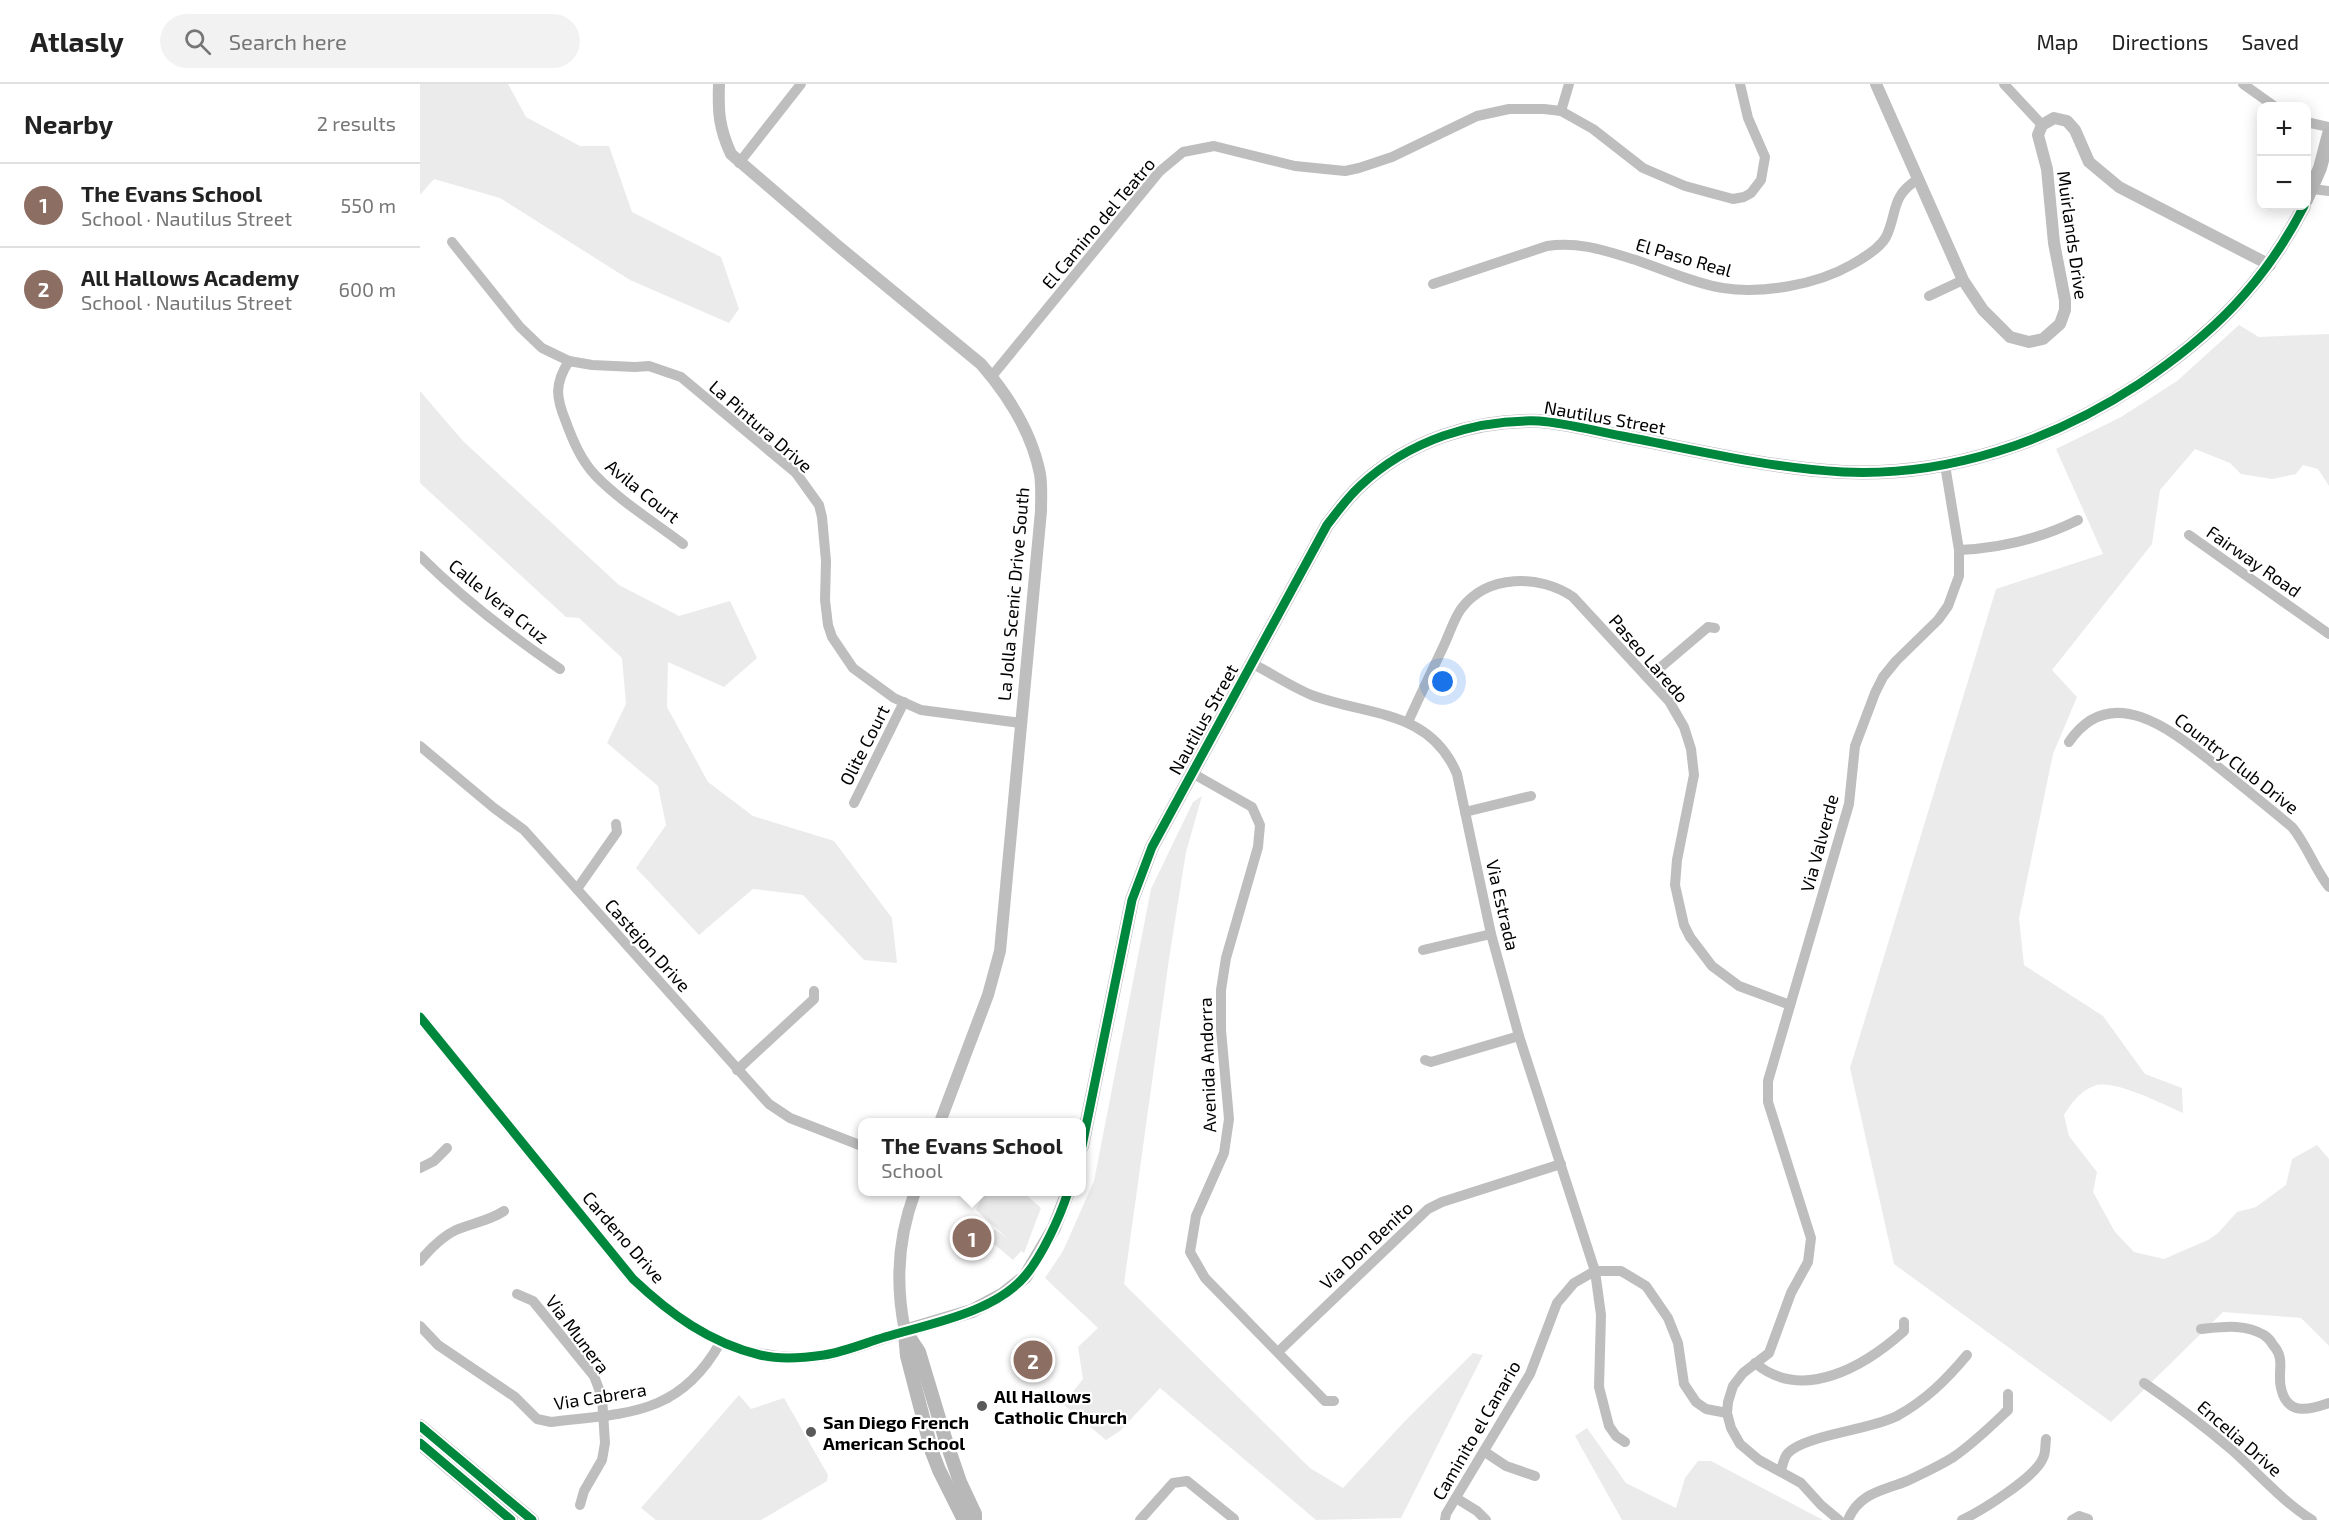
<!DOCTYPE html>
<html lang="en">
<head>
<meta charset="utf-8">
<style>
	body { margin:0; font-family:"Exo 2",sans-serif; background:#f2f2f2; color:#222 }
	.controls { position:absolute; right:18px; top:18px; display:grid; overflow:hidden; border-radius:12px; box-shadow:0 3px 15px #0003 }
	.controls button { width:54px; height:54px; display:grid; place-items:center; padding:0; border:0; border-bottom:2px solid #e0e0e0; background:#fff; color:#222; font:30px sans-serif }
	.you { position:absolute; left:1023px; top:598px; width:21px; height:21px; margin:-15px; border:4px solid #fff; border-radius:50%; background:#1a73e8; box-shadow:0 0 0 9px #1a73e833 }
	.badge { display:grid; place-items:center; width:39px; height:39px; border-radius:50%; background:#0b8043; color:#fff; font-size:20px; font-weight:700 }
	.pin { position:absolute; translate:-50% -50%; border:3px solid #fff; box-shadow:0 2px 6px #0006 }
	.popup { position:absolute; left:438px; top:1034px; width:228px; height:78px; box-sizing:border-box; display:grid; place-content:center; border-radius:12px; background:#fff; filter:drop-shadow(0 2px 4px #0005); font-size:20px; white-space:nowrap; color:#767676 }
	.popup b { font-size:22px; color:#222 }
	.popup::after { content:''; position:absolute; left:50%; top:100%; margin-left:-12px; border:12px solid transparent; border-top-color:#fff }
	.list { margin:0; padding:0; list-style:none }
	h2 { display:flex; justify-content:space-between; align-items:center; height:78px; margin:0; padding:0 24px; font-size:26px }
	h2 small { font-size:20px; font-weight:400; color:#767676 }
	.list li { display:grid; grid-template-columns:39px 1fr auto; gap:18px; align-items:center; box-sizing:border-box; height:84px; padding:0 24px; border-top:2px solid #e0e0e0 }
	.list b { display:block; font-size:22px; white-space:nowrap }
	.list p { margin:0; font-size:20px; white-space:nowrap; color:#767676 }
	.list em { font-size:20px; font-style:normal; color:#767676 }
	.icon { flex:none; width:33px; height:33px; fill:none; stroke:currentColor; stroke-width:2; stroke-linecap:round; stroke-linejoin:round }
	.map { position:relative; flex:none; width:1909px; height:1436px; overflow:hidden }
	header { display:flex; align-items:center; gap:36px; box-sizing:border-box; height:84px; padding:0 30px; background:#fff; border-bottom:2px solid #e0e0e0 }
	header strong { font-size:28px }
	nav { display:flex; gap:33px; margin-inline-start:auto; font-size:21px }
	.search { width:420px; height:54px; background:#f2f2f2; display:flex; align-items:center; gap:15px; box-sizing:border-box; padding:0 21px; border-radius:33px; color:#767676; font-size:22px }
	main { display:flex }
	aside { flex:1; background:#fff }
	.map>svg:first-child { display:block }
	.green { fill:#ebebeb }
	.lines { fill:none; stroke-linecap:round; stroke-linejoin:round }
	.minor { stroke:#bebebe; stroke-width:10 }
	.tertiary { stroke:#bebebe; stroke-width:12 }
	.secondary { stroke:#b8b8b8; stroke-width:14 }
	.cycleway-casing { stroke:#fff; stroke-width:13 }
	.cycleway { stroke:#00873e; stroke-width:9 }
	.poi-dot { fill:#595959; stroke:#fff; stroke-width:2 }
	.labels { text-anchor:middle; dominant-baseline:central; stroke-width:4.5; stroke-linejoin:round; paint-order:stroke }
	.street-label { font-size:18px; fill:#000; stroke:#fff }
	.poi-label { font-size:18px; font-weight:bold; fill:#000; stroke:#fff; text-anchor:start }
</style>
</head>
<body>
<header>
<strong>Atlasly</strong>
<div class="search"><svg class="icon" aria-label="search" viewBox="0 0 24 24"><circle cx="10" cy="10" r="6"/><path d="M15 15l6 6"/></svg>Search here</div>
<nav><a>Map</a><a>Directions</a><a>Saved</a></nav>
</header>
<main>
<aside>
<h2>Nearby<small>2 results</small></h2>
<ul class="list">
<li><span class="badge" style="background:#8d6e63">1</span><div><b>The Evans School</b><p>School · Nautilus Street</p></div><em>550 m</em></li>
<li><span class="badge" style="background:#8d6e63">2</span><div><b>All Hallows Academy</b><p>School · Nautilus Street</p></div><em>600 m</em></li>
</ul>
</aside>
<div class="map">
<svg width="1909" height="1436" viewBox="0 0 1909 1436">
	<rect width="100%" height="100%" fill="#fff"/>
	<!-- green -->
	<g class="green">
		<path d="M0 0H88L106 33 160 62H189L212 128 301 173 319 225 309 239 210 196 80 114 14 95 0 111Z"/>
		<path d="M1819 241 1839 253 1909 250V402L1898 385 1883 381 1876 390 1852 395 1821 390 1810 379 1775 365 1740 406 1732 460 1632 586 1657 613 1633 670 1599 834 1604 881 1683 932 1725 990 1762 1004 1763 1029C1744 1021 1693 994 1674 1002 1660 1007 1651 1020 1644 1031L1649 1052 1677 1088 1673 1108 1695 1148 1714 1168 1744 1175 1788 1156 1798 1149 1817 1128 1836 1123 1866 1101 1872 1075 1897 1061 1909 1075V1262L1881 1234 1803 1228 1691 1338 1474 1180 1430 984 1576 505 1683 470 1636 365 1701 333 1757 297Z"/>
		<path d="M0 307 43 357 199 501 259 532 310 517 337 574 304 603 248 578 247 623 288 698 333 732 414 757 472 834 477 879 444 876 383 811 333 805 279 851 216 784 246 741 238 702 187 659 206 620 202 574 159 534 146 533 0 399Z"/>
		<path d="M782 712 766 768 749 875 704 1200 890 1384 923 1404 984 1338 1053 1269 1063 1271 981 1434 896 1436 740 1304 700 1347 686 1356 643 1320 663 1295 658 1263 678 1244 625 1194 643 1167 674 1097 731 805 773 718Z"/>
		<path d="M564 1108H603L621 1124 604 1169 601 1167 593 1176 568 1155 575 1145 589 1156 556 1126Z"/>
		<path d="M319 1311 331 1325 364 1314 408 1391 407 1397 341 1436H236L221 1424Z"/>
		<path d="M1167 1344 1206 1399 1256 1424 1265 1394 1278 1377H1291L1403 1436H1202L1155 1352Z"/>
	</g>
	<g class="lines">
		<!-- minor -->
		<g class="minor">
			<path d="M1584 0 1622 41"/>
			<path d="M1823 0 1854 22"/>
			<path d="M1141 27 1149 0"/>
			<path d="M1886 38 1909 43"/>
			<path d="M319 79 381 0"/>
			<path d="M1892 105 1909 107"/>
			<path d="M32 158 100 243 122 264 149 277 172 281 215 283 229 282 261 293 376 389 399 421 402 433 406 477 405 516 408 541 412 553 433 584 474 614 501 626 601 639"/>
			<path d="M1013 200 1127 162C1159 157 1186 167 1216 176 1242 185 1276 200 1303 204 1342 210 1396 201 1431 181 1442 175 1460 164 1466 153 1478 128 1470 113 1498 95"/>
			<path d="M1509 212 1543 196"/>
			<path d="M149 277C134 300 136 314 146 338 153 357 161 376 175 391 200 417 234 438 263 460"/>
			<path d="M572 292 739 88 763 68 794 62 875 82 925 87 939 84 972 73 1057 32 1089 25H1124L1141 27 1173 45 1223 84 1265 102 1313 115 1324 113 1331 109 1341 96 1345 73 1328 34 1320 0"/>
			<path d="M1769 451 1909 550"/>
			<path d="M1539 466C1582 464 1620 455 1658 436"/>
			<path d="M0 472C42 514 90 551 140 585"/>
			<path d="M833 580C853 590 873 604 894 612 950 632 1010 626 1037 690L1071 850 1099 952 1175 1187 1181 1231 1179 1303 1189 1342 1196 1352 1205 1358"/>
			<path d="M1228 594 1288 543 1295 544"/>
			<path d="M988 638C1000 611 1013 585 1025 559 1030 548 1034 535 1041 525 1067 490 1120 490 1153 513L1249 617 1264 643 1271 665 1274 691 1257 776 1255 801 1264 841 1270 853 1292 882 1319 902 1370 921"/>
			<path d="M1649 658C1692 595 1755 649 1797 682 1822 702 1847 722 1872 743 1887 761 1894 784 1909 803"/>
			<path d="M0 662 74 724 104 746 349 1020 370 1034 442 1062"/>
			<path d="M772 689 832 723 840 741 838 763 806 874 801 906V946L809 1035 804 1069 776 1132 770 1168 785 1194 905 1317H914"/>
			<path d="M434 719 484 618"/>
			<path d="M1045 728 1111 712"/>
			<path d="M157 805 197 748 196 740"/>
			<path d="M1003 866 1071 850"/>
			<path d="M1005 976 1011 978 1099 952"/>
			<path d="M317 986 394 915V907"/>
			<path d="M0 1084 14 1077 27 1064"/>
			<path d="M0 1177C10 1165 21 1153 36 1146 52 1139 69 1137 84 1127"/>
			<path d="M97 1210 113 1217 174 1292 182 1313 185 1359 182 1376 164 1407 160 1421"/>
			<path d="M0 1242 18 1261 95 1313 117 1335 131 1338C206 1329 259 1332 300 1259"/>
			<path d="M1781 1245C1802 1243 1824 1239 1844 1251 1847 1253 1851 1257 1853 1261 1866 1275 1857 1288 1861 1304 1867 1332 1889 1326 1909 1319"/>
			<path d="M858 1268 1008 1125 1022 1118 1141 1080"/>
			<path d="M1335 1279C1383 1319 1445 1282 1484 1247V1238"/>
			<path d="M1724 1299C1755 1320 1784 1342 1812 1366 1839 1390 1862 1417 1892 1436"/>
			<path d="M1065 1368 1086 1382 1115 1392"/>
			<path d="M1361 1386C1363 1380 1364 1373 1368 1369 1385 1351 1450 1346 1477 1332 1506 1316 1526 1296 1547 1271"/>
			<path d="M1036 1414 1057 1427 1066 1436"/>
			<path d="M720 1436 753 1399 767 1397 814 1435"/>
			<path d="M1025 1436 1026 1430 1110 1290 1137 1219 1154 1199 1175 1187H1201L1226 1202 1248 1234 1258 1259 1264 1300 1276 1318 1286 1325 1307 1329"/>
			<path d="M1419 1436 1401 1421 1381 1399 1339 1376 1320 1360 1311 1344 1307 1329 1308 1318 1313 1302 1323 1289 1349 1269 1371 1209 1388 1178 1391 1154 1348 1018V997L1429 720 1435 662 1455 609 1463 593 1476 577 1518 536 1528 522 1539 492V466L1525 381"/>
			<path d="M1428 1436C1439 1409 1462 1407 1487 1397 1502 1390 1517 1383 1532 1374 1553 1360 1570 1343 1588 1326V1310"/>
			<path d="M1542 1436C1561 1427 1616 1393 1623 1374 1626 1369 1625 1361 1626 1355"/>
			<path d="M1652 1436 1659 1432 1668 1435"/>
		</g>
		<!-- tertiary -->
		<g class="tertiary">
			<path d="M299 0C298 28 299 44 311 70L418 162 561 280C588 311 612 349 620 390 622 402 621 415 621 427L580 867 568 911 520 1038"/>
			<path d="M1456 0 1543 196 1563 226 1590 253 1609 258 1623 255 1640 240 1645 226V216L1634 159 1627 85 1618 51 1622 41 1634 34 1647 37 1655 46 1669 78 1699 103 1850 181"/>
			<path d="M0 933 213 1195C267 1246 328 1285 406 1271 432 1266 459 1255 485 1247 475 1199 478 1153 495 1108"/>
		</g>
		<!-- secondary -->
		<g class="secondary">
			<path d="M1886 116 1900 84 1909 50"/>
			<path d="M662 1062 712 816 732 763 907 441C918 427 927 414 940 402 988 357 1054 335 1119 337 1146 339 1175 347 1202 352 1275 366 1349 384 1423 388 1528 393 1632 357 1719 300 1792 251 1844 200 1884 122"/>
			<path d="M485 1247 552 1227 582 1211 605 1193 634 1144 648 1108"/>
			<path d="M485 1247 499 1268 525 1354 540 1398 555 1430V1436"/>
			<path d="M485 1249 487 1272 512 1368 519 1386 544 1436"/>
			<path d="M0 1342 112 1436"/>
			<path d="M0 1359 91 1436"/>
		</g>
		<!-- cycleway casing -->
		<g class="cycleway-casing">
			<g id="cycleway">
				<path d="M0 933 213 1195C250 1230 290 1259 340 1271 360 1276 383 1274 404 1271 424 1268 445 1259 465 1253 508 1240 574 1229 605 1192 622 1172 640 1133 648 1108"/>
				<path d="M662 1062 712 816 732 763 907 441C918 427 927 414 940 402 988 357 1054 335 1119 337 1146 339 1175 347 1202 352 1275 366 1349 384 1423 388 1528 393 1632 357 1719 300 1792 251 1844 200 1884 122"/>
				<path d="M0 1342 112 1436"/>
				<path d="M0 1359 91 1436"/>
			</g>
		</g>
		<!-- cycleway -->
		<use href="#cycleway" class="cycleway"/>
	</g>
	<!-- markers -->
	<g class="poi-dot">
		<circle cx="562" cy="1322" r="6"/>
		<circle cx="391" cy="1348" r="6"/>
	</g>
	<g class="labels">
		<!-- street labels -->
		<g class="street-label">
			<text transform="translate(678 139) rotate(-50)">El Camino del Teatro</text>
			<text transform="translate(1653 151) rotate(82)">Muirlands Drive</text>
			<text transform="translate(1264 173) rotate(16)">El Paso Real</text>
			<text transform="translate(1185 333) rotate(10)">Nautilus Street</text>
			<text transform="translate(341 342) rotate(41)">La Pintura Drive</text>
			<text transform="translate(223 407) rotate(39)">Avila Court</text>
			<text transform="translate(1834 477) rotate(35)">Fairway Road</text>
			<text transform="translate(593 510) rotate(-85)">La Jolla Scenic Drive South</text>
			<text transform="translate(79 517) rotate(39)">Calle Vera Cruz</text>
			<text transform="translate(1229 574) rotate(49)">Paseo Laredo</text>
			<text transform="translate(783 635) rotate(-61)">Nautilus Street</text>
			<text transform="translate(444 661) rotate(-63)">Olite Court</text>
			<text transform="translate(1817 679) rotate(38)">Country Club Drive</text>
			<text transform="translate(1399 759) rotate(-75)">Via Valverde</text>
			<text transform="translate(1083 821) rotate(77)">Via Estrada</text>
			<text transform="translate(228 861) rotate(48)">Castejon Drive</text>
			<text transform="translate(787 981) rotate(-92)">Avenida Andorra</text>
			<text transform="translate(204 1153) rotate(49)">Cardeno Drive</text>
			<text transform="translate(946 1161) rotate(-43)">Via Don Benito</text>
			<text transform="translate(158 1250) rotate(53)">Via Munera</text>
			<text transform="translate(180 1312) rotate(-9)">Via Cabrera</text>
			<text transform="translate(1056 1346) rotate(-60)">Caminito el Canario</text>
			<text transform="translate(1820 1354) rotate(41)">Encelia Drive</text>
		</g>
		<!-- poi labels -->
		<g class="poi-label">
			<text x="574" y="1312">All Hallows<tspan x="574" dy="21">Catholic Church</tspan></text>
			<text x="403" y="1338">San Diego French<tspan x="403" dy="21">American School</tspan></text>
		</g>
	</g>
</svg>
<div class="controls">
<button>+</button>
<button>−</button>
</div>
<div class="you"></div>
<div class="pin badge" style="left:552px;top:1154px;background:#8d6e63">1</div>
<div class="popup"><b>The Evans School</b>School</div>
<div class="pin badge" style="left:613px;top:1276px;background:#8d6e63">2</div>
</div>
</main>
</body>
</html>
